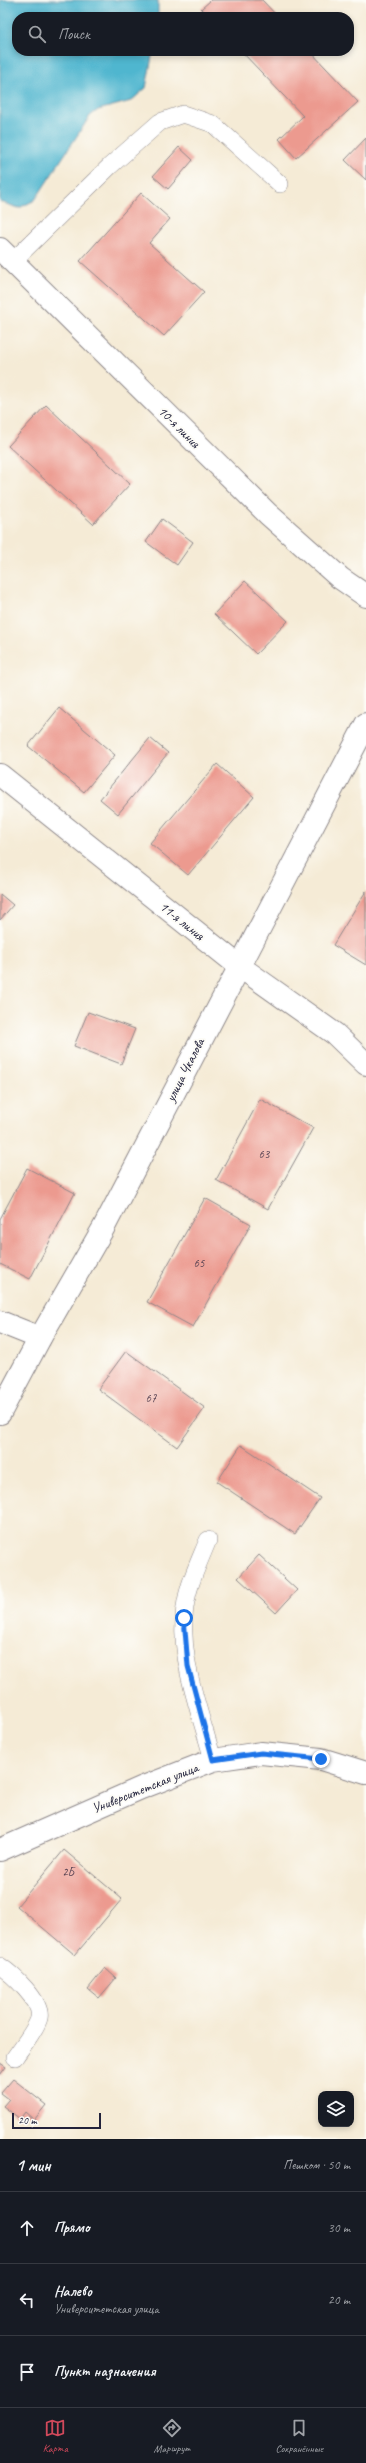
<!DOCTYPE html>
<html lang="ru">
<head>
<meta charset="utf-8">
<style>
	body { margin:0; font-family:Caveat,sans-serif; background:#20242c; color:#f1f3f6 }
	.controls { position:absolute; right:12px; bottom:12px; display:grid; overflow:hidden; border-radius:8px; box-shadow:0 2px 6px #0003 }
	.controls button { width:36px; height:36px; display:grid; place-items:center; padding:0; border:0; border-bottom:1px solid #363941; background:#171b24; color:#f1f3f6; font:20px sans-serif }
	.scale { position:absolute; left:12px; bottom:10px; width:89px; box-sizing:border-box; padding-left:4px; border:2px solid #22223b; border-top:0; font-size:11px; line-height:14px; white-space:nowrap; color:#22223b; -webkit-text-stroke:3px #fdfcf7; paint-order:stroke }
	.stop { position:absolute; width:12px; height:12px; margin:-9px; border:3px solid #1a73e8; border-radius:50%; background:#fff }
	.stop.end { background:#1a73e8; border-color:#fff; box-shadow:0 1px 4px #0008 }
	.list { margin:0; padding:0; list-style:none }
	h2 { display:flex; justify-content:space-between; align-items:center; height:52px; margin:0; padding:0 16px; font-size:17px }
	h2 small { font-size:13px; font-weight:400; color:#9ea1a6 }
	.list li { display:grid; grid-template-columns:26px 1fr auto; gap:12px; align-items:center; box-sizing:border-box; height:72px; padding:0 16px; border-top:1px solid #363941 }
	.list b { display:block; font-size:15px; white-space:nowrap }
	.list p { margin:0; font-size:13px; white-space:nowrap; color:#9ea1a6 }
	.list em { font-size:13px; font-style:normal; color:#9ea1a6 }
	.icon { flex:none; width:22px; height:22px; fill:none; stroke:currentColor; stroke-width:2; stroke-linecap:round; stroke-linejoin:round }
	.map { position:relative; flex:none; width:366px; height:2139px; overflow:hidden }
	.search { position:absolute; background:#171b24; box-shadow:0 2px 6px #0003; left:12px; right:12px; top:12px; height:44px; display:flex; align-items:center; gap:10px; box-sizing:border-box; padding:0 14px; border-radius:16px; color:#9ea1a6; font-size:15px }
	.sheet { height:268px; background:#171b24 }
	nav { display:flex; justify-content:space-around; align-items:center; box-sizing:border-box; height:56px; border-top:1px solid #363941; background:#171b24; font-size:11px; color:#9ea1a6 }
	nav a { display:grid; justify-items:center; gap:2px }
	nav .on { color:#d1495b }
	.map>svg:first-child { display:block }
	.water { fill:#50b6cf; stroke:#396c85 }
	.building { fill:#ec9a8f }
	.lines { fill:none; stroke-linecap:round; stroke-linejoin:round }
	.service-casing { stroke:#8c8688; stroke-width:18 }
	.minor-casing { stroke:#8c8688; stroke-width:24 }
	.service { stroke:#fff; stroke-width:17 }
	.minor { stroke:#fff; stroke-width:22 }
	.route { stroke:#1a73e8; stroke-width:5 }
	.labels { text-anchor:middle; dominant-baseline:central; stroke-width:4; stroke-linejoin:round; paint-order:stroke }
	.number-label { font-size:12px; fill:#544050 }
	.street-label { font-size:14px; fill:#22223b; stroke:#fdfcf7 }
</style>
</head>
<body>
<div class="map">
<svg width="366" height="2139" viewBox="0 0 366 2139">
	<rect width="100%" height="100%" fill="#fdfcf7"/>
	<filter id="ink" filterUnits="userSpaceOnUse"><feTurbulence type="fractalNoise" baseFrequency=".025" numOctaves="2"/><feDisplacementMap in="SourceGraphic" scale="8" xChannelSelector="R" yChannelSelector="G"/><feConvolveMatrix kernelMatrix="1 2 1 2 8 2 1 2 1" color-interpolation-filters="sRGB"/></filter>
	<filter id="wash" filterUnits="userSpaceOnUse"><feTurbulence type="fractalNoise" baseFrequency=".012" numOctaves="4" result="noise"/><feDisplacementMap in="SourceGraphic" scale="16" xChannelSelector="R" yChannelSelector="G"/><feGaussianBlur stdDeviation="0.9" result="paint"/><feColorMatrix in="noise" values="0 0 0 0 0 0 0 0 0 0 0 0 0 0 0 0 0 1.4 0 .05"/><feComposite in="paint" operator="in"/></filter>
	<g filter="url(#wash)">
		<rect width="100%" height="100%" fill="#f5ebd6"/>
		<!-- water -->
		<path class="water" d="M0 0H158V17H17V51H153L146 88 131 101 98 110 90 116 35 200 19 208 0 202Z"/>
		<g id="blocks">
			<!-- building -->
			<g class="building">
				<path d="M211 0H262L278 17H209L201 9Z"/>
				<path d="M241 51H310L358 102 296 158 279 139 303 116Z"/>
				<path d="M366 138V180L345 160Z"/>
				<path d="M179 147 193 160 168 189 153 176Z"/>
				<path d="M141 193 170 219 149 243 204 292 164 336 80 261Z"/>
				<path d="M46 405 130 484 93 524 8 446Z"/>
				<path d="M162 519 193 542 177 565 146 542Z"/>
				<path d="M245 581 288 621 256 654 214 614Z"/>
				<path d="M59 708 115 755 84 792 28 746Z"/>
				<path d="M150 738 168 753 118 814 100 799Z"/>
				<path d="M217 764 254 797 188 875 150 843Z"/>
				<path d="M366 891V965L333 945Z"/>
				<path d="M0 894 13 905 0 920Z"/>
				<path d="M88 1012 135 1029 121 1064 74 1046Z"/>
				<path d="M260 1099 313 1128 268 1209 216 1180Z"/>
				<path d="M27 1168 75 1193 30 1279 0 1264V1219Z"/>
				<path d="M205 1198 251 1224 193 1327 147 1302Z"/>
				<path d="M126 1351 205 1408 177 1447 98 1389Z"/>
				<path d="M241 1445 320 1498 295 1534 217 1482Z"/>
				<path d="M259 1555 297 1590 276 1613 238 1578Z"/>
				<path d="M64 1850 122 1899 75 1955 17 1906Z"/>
				<path d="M105 1968 116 1978 99 1998 88 1989Z"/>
				<path d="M0 2063 6 2067 0 2075Z"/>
				<path d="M13 2079 46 2105 34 2120 25 2112 20 2119 3 2106 9 2099 1 2093Z"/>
			</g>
		</g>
	</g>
	<g filter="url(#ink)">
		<use href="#blocks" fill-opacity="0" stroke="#8c8688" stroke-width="1"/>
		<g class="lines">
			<!-- service casing -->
			<g class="service-casing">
				<g id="service">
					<path d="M13 261 110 166 160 122 183 114 213 124 280 184"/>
					<path d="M208 1540C198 1565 185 1590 184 1618 181 1665 201 1715 213 1760"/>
					<path d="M0 1966C12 1974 43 2002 39 2018 37 2028 21 2048 15 2057"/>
				</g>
			</g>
			<!-- minor casing -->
			<g class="minor-casing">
				<g id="minor">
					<path d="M0 249 268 514 340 578 366 596"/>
					<path d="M0 775 239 966 335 1034 366 1064"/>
					<path d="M0 1322 40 1338"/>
					<path d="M0 1413 40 1338 104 1227 366 724"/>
					<path d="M0 1850 141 1788 213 1760 261 1753 321 1759 366 1773"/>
				</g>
			</g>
			<!-- service -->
			<use href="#service" class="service"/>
			<!-- minor -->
			<use href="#minor" class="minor"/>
		</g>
	</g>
	<g class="lines" filter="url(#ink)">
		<!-- route -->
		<path class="route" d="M184 1618 188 1666 213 1760 261 1753 321 1759"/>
	</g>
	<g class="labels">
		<!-- number labels -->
		<g class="number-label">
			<text x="264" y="1154">63</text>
			<text x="199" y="1263">65</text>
			<text x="151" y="1398">67</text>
			<text x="68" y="1872">2Б</text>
		</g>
		<!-- street labels -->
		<g class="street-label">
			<text transform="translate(179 427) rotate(45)">10-я линия</text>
			<text transform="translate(182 921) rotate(39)">11-я линия</text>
			<text transform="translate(185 1070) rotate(-63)">улица Чкалова</text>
			<text transform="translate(145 1788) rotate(-22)">Университетская улица</text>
		</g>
	</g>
</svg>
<div class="controls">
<button><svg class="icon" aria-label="layers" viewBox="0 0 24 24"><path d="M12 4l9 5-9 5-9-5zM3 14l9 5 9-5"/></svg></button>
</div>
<div class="scale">20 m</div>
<div class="stop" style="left:184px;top:1618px"></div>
<div class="stop end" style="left:321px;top:1759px"></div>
<div class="search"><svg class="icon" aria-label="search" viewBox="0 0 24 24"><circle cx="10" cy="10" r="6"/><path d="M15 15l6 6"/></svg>Поиск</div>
</div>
<section class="sheet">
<h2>1 мин<small>Пешком · 50 m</small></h2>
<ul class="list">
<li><svg class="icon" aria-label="ahead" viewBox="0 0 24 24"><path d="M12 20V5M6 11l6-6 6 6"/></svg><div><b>Прямо</b></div><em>30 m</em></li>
<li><svg class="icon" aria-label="left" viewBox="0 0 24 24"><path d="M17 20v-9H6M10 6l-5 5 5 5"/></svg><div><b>Налево</b><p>Университетская улица</p></div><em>20 m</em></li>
<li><svg class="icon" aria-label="arrive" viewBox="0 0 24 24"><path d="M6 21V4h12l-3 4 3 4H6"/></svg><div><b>Пункт назначения</b></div></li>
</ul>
</section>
<nav>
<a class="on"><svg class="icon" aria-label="map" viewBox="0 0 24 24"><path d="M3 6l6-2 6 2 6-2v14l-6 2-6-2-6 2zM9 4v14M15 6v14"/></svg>Карта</a>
<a><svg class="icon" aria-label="directions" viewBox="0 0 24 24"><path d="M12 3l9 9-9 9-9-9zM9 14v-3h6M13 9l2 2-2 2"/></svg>Маршрут</a>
<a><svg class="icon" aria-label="saved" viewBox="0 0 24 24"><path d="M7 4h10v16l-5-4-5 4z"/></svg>Сохранённые</a>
</nav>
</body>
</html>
